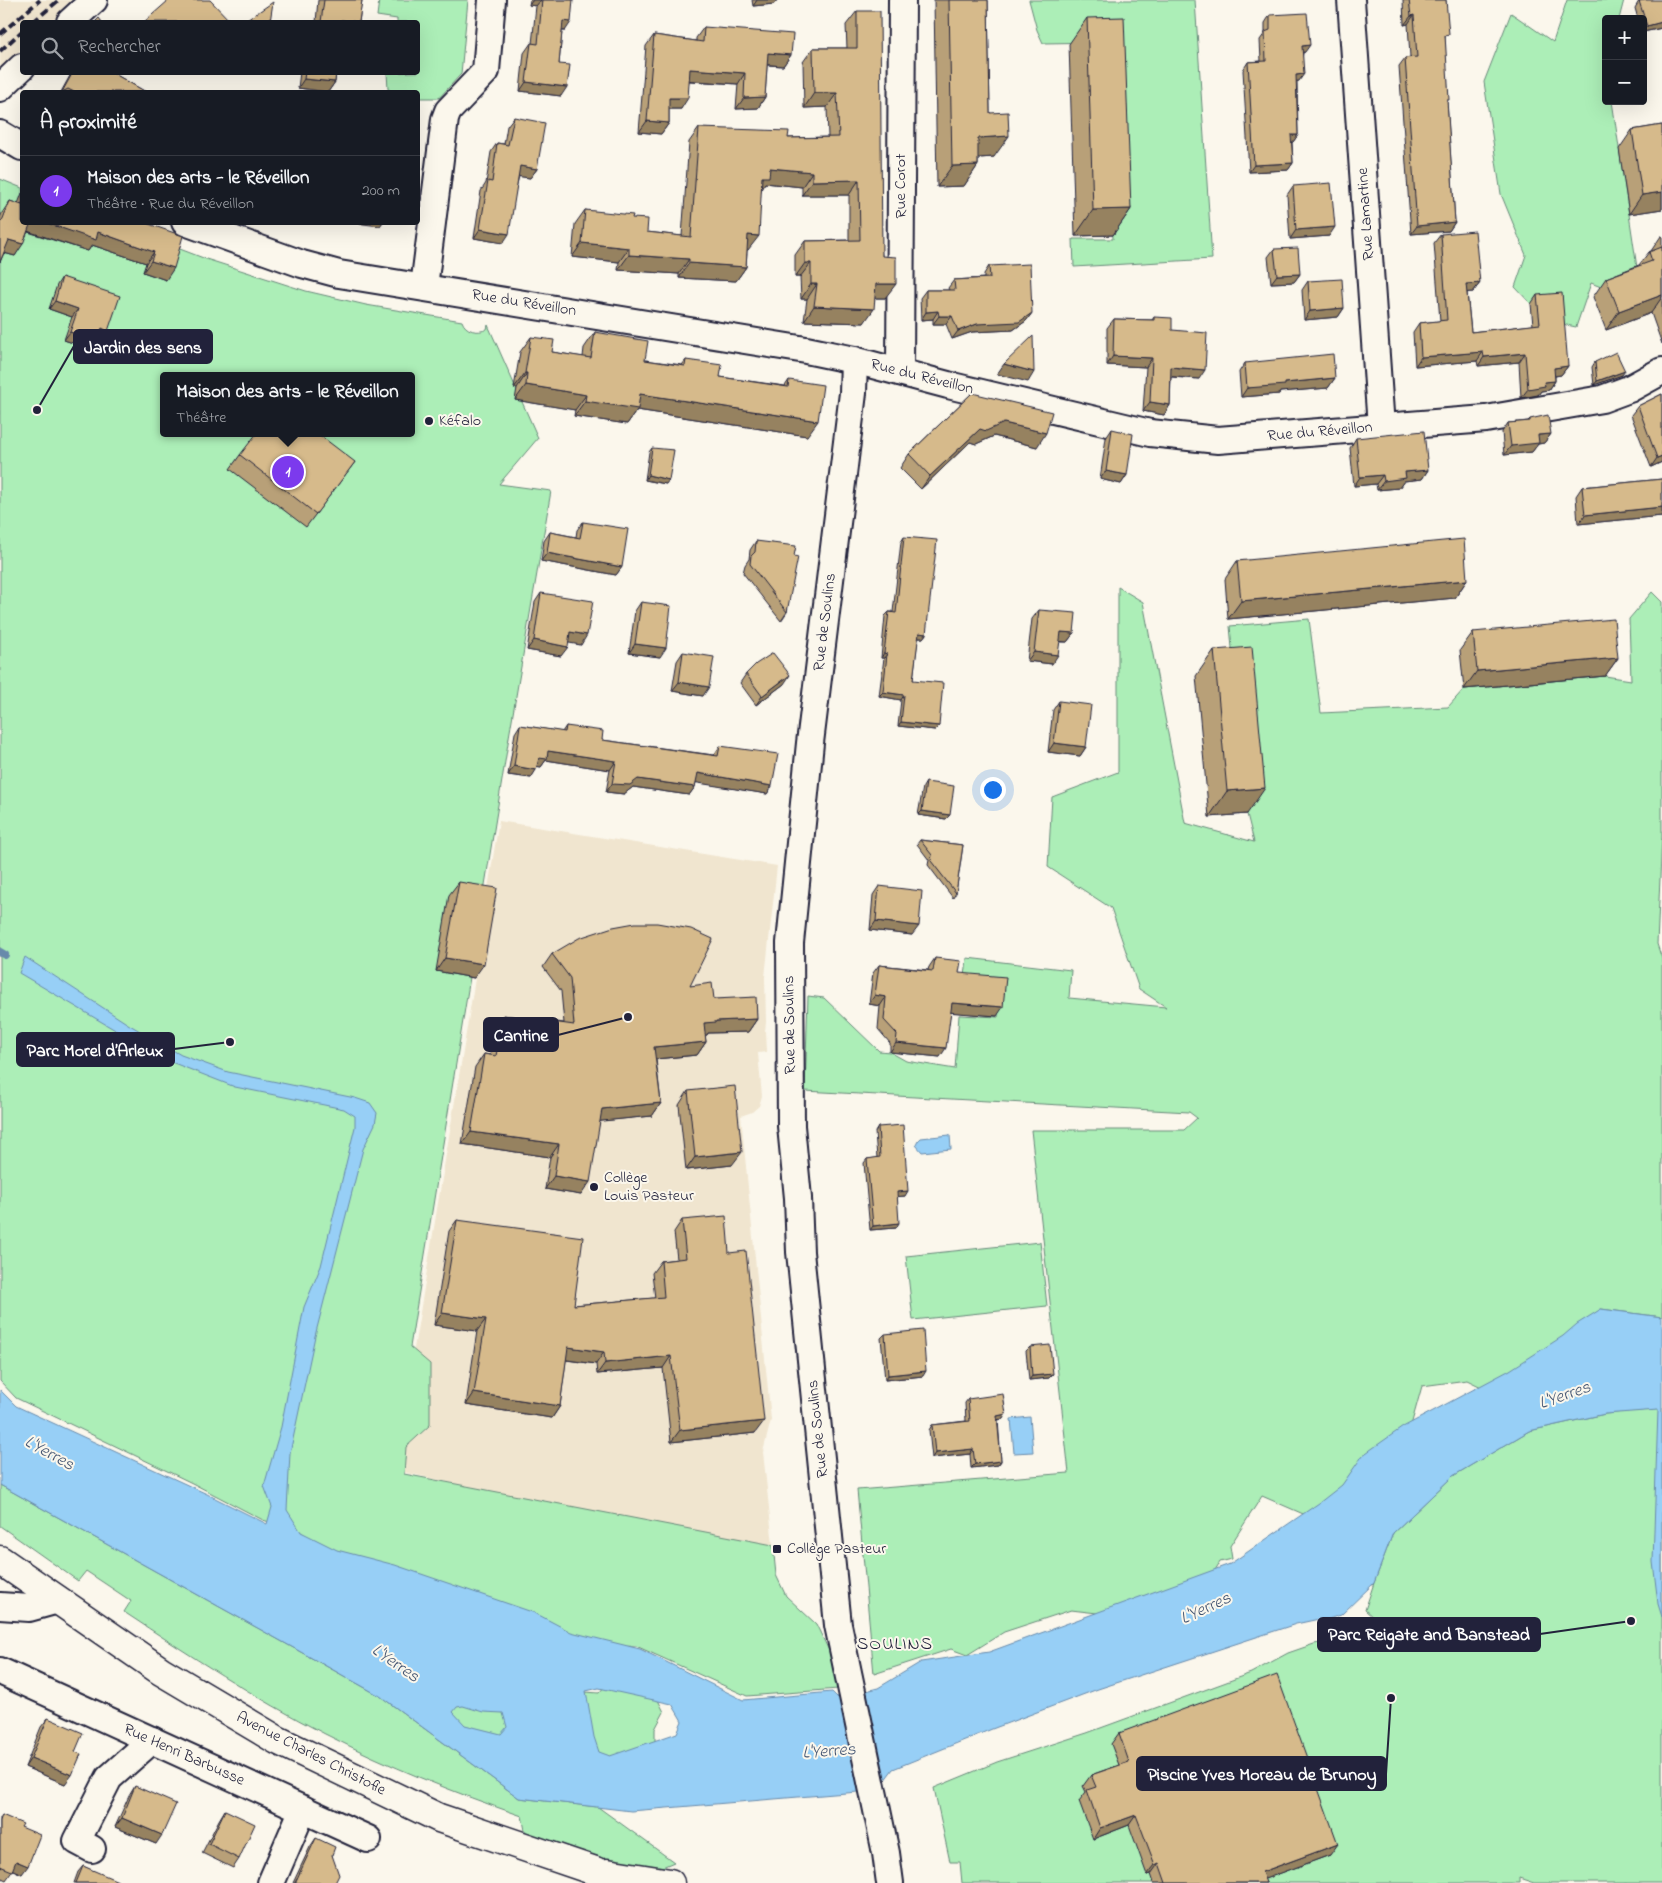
<!DOCTYPE html>
<html lang="fr">
<head>
<meta charset="utf-8">
<style>
	body { margin:0; font-family:"Indie Flower",sans-serif; background:#20242c; color:#f1f3f6 }
	.controls { position:absolute; right:15px; top:15px; display:grid; overflow:hidden; border-radius:5px; box-shadow:0 5px 20px #0002 }
	.controls button { width:45px; height:45px; display:grid; place-items:center; padding:0; border:0; border-bottom:1px solid #363941; background:#171b24; color:#f1f3f6; font:25px sans-serif }
	.you { position:absolute; left:992px; top:789px; width:18px; height:18px; margin:-12px; border:4px solid #fff; border-radius:50%; background:#1a73e8; box-shadow:0 0 0 8px #1a73e833 }
	.badge { display:grid; place-items:center; width:32px; height:32px; border-radius:50%; background:#7c3aed; color:#fff; font-size:16px; font-weight:700 }
	.pin { position:absolute; translate:-50% -50%; border:2px solid #fff; box-shadow:0 1px 5px #0006 }
	.popup { position:absolute; left:160px; top:372px; width:255px; height:65px; box-sizing:border-box; display:grid; place-content:center; border-radius:5px; background:#171b24; filter:drop-shadow(0 1px 4px #0005); font-size:16px; white-space:nowrap; color:#9ea1a6 }
	.popup b { font-size:19px; color:#f1f3f6 }
	.popup::after { content:''; position:absolute; left:50%; top:100%; margin-left:-10px; border:10px solid transparent; border-top-color:#171b24 }
	.list { margin:0; padding:0; list-style:none }
	h2 { display:flex; justify-content:space-between; align-items:center; height:65px; margin:0; padding:0 20px; font-size:21px }
	h2 small { font-size:16px; font-weight:400; color:#9ea1a6 }
	.list li { display:grid; grid-template-columns:32px 1fr auto; gap:15px; align-items:center; box-sizing:border-box; height:70px; padding:0 20px; border-top:1px solid #363941 }
	.list b { display:block; font-size:19px; white-space:nowrap }
	.list p { margin:0; font-size:16px; white-space:nowrap; color:#9ea1a6 }
	.list em { font-size:16px; font-style:normal; color:#9ea1a6 }
	.icon { flex:none; width:28px; height:28px; fill:none; stroke:currentColor; stroke-width:2; stroke-linecap:round; stroke-linejoin:round }
	.map { position:relative; flex:none; width:1662px; height:1883px; overflow:hidden }
	.search { position:absolute; background:#171b24; box-shadow:0 5px 20px #0002; left:20px; top:20px; width:400px; height:55px; display:flex; align-items:center; gap:12px; box-sizing:border-box; padding:0 18px; border-radius:5px; color:#9ea1a6; font-size:19px }
	.panel { position:absolute; background:#171b24; box-shadow:0 5px 20px #0002; left:20px; top:90px; width:400px; height:135px; border-radius:5px }
	.map>svg:first-child { display:block }
	.built { fill:#f0e5cf }
	.green { fill:#aceeb7; stroke:#678879; fill-rule:evenodd }
	.water { fill:#97cff6; stroke:#688aab; fill-rule:evenodd }
	.lines { fill:none; stroke-linecap:round; stroke-linejoin:round }
	.stream { stroke:#688aab; stroke-width:8 }
	.street-casing { stroke:#22223b; stroke-width:30 }
	.secondary-casing { stroke:#22223b; stroke-width:31 }
	.street { stroke:#fbf7ec; stroke-width:26 }
	.secondary { stroke:#fbf7ec; stroke-width:28 }
	.rail { stroke:#22223b; stroke-width:4; stroke-dasharray:8 4; stroke-linecap:butt }
	.wall { fill:#b8a078; stroke:#22223b }
	.shaded-wall { fill:#968261; stroke:#22223b }
	.building { fill:#d6ba8b; stroke:#22223b }
	.poi-dot { fill:#22223b; stroke:#fbf7ec; stroke-width:2 }
	.labels { text-anchor:middle; dominant-baseline:central; stroke-width:4; stroke-linejoin:round; paint-order:stroke }
	.street-label { font-size:16px; fill:#22223b; stroke:#fbf7ec }
	.poi-label { font-size:16px; fill:#22223b; stroke:#fbf7ec; text-anchor:start }
	.water-label { font-size:18px; font-style:italic; fill:#455673; stroke:#fbf7ec }
	.neighbourhood-label { font-size:18px; letter-spacing:1px; fill:#22223b; stroke:#fbf7ec }
	.leader { fill:none; stroke:#22223b; stroke-width:2 }
	.callout-dot { fill:#22223b; stroke:#fbf7ec; stroke-width:2 }
	.callout { fill:#22223b; stroke:#22223b; stroke-width:2 }
	.callout-label { font-size:18px; text-anchor:middle; font-weight:bold; fill:#fff }
</style>
</head>
<body>
<div class="map">
<svg width="1662" height="1883" viewBox="0 0 1662 1883">
	<rect width="100%" height="100%" fill="#fbf7ec"/>
	<filter id="ink" filterUnits="userSpaceOnUse"><feTurbulence type="fractalNoise" baseFrequency=".02" numOctaves="2"/><feDisplacementMap in="SourceGraphic" scale="10" xChannelSelector="R" yChannelSelector="G"/><feConvolveMatrix kernelMatrix="1 2 1 2 8 2 1 2 1" color-interpolation-filters="sRGB"/></filter>
	<g filter="url(#ink)">
		<!-- built -->
		<g class="built">
			<path d="M0 0H77L51 22H22V49L0 70Z"/>
			<path d="M499 821 777 866 765 977 766 1022 765 1031H766L767 1052 758 1053 762 1096 759 1106 752 1112 741 1116 771 1420 763 1452 773 1545 741 1548 394 1470 475 979 435 971 486 901Z"/>
		</g>
		<!-- green -->
		<g class="green">
			<path d="M379 0H468L461 74 439 98H418V92H393L388 89 387 73 418 72V22H397V19L377 16Z"/>
			<path d="M1029 0H1195L1212 259 1074 267 1073 239H1113L1106 42 1043 43 1037 30Z"/>
			<path d="M1567 0H1624L1619 19H1606V101H1612L1639 281 1601 287 1591 283 1576 327 1557 323 1556 302 1531 304 1515 287 1526 255 1501 194 1484 82 1511 13 1553 42Z"/>
			<path d="M0 179 22 188V222L112 223 206 259 306 291 366 305 462 321C465 331 478 334 487 329L488 325 538 438 499 484 551 491 509 737 410 1347 430 1364V1425L406 1447 404 1474 773 1545 776 1575 786 1596 816 1624 835 1663 838 1689 747 1696 636 1646 575 1649 429 1621 301 1532 263 1520 192 1483 16 1398 0 1381ZM164 376H412V433H164Z"/>
			<path d="M1118 587 1143 602 1185 823 1254 842 1247 814 1230 626 1309 619 1321 713 1448 707 1464 689 1605 676 1631 680 1629 619 1652 592 1662 602V834L1657 944 1662 959V1317L1601 1309 1502 1397 1467 1380 1422 1386 1403 1454 1317 1520 1262 1496 1230 1546 1232 1559 1220 1562 1195 1603 1149 1619 1071 1610 1004 1632 967 1655 951 1649 874 1674 857 1490 1069 1473 1031 1130H1184L1197 1118 1189 1112 805 1091 808 996 824 998 879 1051 890 1052 906 1061 955 1069 959 1015 998 1017 1002 982 965 977 967 958 1071 970 1069 998 1166 1007 1139 989 1111 908 1048 867 1052 797 1118 772Z"/>
			<path d="M1040 1242 1047 1306 913 1320 906 1256Z"/>
			<path d="M1662 1408V1883H1534L1519 1878V1883H962L960 1862H950L934 1788 997 1762 1087 1733 1251 1673 1288 1653 1314 1644 1340 1640 1374 1618 1365 1610 1374 1583 1393 1533 1453 1476 1529 1431 1605 1414Z"/>
			<path d="M0 1485 380 1696 519 1798 598 1807 674 1862 646 1874 607 1863 582 1851 567 1856 554 1851 545 1839 526 1835 522 1816C455 1793 388 1766 325 1734 255 1698 189 1655 124 1612L131 1601 86 1571 78 1581 0 1526Z"/>
			<path d="M605 1686 658 1700 664 1712 655 1729V1745L598 1774 585 1692 599 1693Z"/>
			<path d="M452 1696 507 1711 520 1727 501 1741 453 1722Z"/>
		</g>
		<!-- water -->
		<g class="water">
			<path d="M25 957 128 1024 181 1055 228 1072 355 1098 370 1103 377 1113 375 1124 363 1149 315 1336 290 1453 287 1510 301 1532 337 1550 395 1565 535 1613 571 1632 640 1649 743 1700 832 1692 838 1698 878 1688 921 1662 989 1652 1230 1564 1319 1503 1342 1485 1363 1455 1403 1427 1510 1370 1563 1336 1577 1324 1601 1309 1662 1317V1617L1658 1604 1653 1562 1658 1410 1605 1414 1529 1431 1453 1476 1393 1533 1374 1583 1341 1615 1328 1619H1319L1296 1624 1098 1689 992 1729 893 1769 878 1789 870 1791 631 1811 519 1798 380 1696 0 1485V1390L16 1406 207 1494 267 1524 272 1507 264 1486 281 1427 304 1307 321 1266 355 1127V1116L344 1109 235 1087 166 1060 19 973ZM599 1688 672 1704 682 1721 677 1733 610 1756 599 1752 594 1737 586 1691ZM463 1706 483 1712 503 1713 507 1727 501 1734 465 1725 453 1712 457 1707Z"/>
			<path d="M950 1135 951 1149 922 1152 916 1145 918 1141 921 1138Z"/>
			<path d="M1030 1417 1033 1452 1014 1453 1011 1419Z"/>
		</g>
		<g class="lines">
			<!-- stream -->
			<path class="stream" d="M0 952 5 955"/>
			<!-- street casing -->
			<g class="street-casing">
				<g id="street">
					<path d="M1351 0 1381 427"/>
					<path d="M70 22 94 0"/>
					<path d="M0 88 22 67"/>
					<path d="M0 134 22 147"/>
					<path d="M185 222 302 264 339 274 806 350 854 360 948 385 1150 433 1218 440 1486 419 1602 399 1629 389 1662 371"/>
					<path d="M424 287 445 119 448 111 486 71 492 0"/>
					<path d="M854 360 853 393 810 743 790 943 791 1126 798 1198 800 1252 838 1625 886 1853 890 1883"/>
					<path d="M900 372 902 0"/>
					<path d="M0 1606 29 1608 58 1600"/>
					<path d="M0 1671 368 1839"/>
					<path d="M92 1849 77 1841 109 1778 152 1740"/>
					<path d="M271 1883 303 1809"/>
				</g>
			</g>
			<!-- secondary casing -->
			<g class="secondary-casing">
				<g id="secondary">
					<path d="M0 1560 161 1671 277 1740 439 1818 595 1871 624 1883"/>
					<path d="M607 1873 670 1883"/>
				</g>
			</g>
			<!-- street -->
			<use href="#street" class="street"/>
			<!-- secondary -->
			<use href="#secondary" class="secondary"/>
			<!-- rail -->
			<g class="rail">
				<path d="M33 22 59 0"/>
				<path d="M0 34 40 0"/>
				<path d="M0 51 22 31"/>
			</g>
		</g>
		<!-- wall -->
		<g class="wall">
			<path d="M318 0H362L359 22H316Z"/>
			<path d="M530 0H573L565 31H562L559 64 561 96 520 91 524 53 531 43 532 44 536 6 529 5Z"/>
			<path d="M752 0H777L774 4 753 6Z"/>
			<path d="M934 0H988L990 113 994 157 978 158V165L964 186 937 187Z"/>
			<path d="M1403 0H1446L1445 40 1447 103 1455 222 1449 231 1411 234 1399 66 1405 58 1410 57 1408 24 1404 25Z"/>
			<path d="M1639 1 1662 28 1643 32V19H1638L1635 8Z"/>
			<path d="M857 11 882 256 885 298H875L864 323 804 321 807 299H801L800 277H795V255L805 241 849 240V195H802V187L765 183 762 187 748 250H747L746 267 736 281 679 278V274L618 270 619 262 572 257 575 224 585 210 632 218 647 232 682 236 689 142 699 128 788 138 828 137 827 107 804 108 803 62 813 48H847L846 25Z"/>
			<path d="M1270 15 1305 52 1303 53 1299 81H1297L1298 135 1293 142H1292L1293 163 1288 170 1249 172 1243 70 1248 62 1261 61 1260 40 1265 33V23Z"/>
			<path d="M1087 18 1131 209 1113 235 1075 236 1069 44Z"/>
			<path d="M704 27 791 55 783 66 767 65 765 97 758 108 736 109 738 84 689 81 681 109H669V123L661 134 639 132 646 46 654 35 696 41V38Z"/>
			<path d="M72 72H111L146 92H61Z"/>
			<path d="M300 72H336L335 82 328 92 298 88Z"/>
			<path d="M514 117 537 169 530 178 519 176 503 243 474 238 481 191 486 183 491 152 497 143 504 144 507 126Z"/>
			<path d="M1662 125V209L1629 214 1619 149 1632 130Z"/>
			<path d="M1293 186 1329 236 1290 239 1287 195Z"/>
			<path d="M22 193V222H143L166 280 143 272 146 263 92 245 88 251 28 232 15 256 4 253 0 262V218L2 213 10 201 18 204Z"/>
			<path d="M1441 234 1480 283 1473 292H1467L1471 332 1533 325 1531 304 1537 295 1568 366 1561 375 1555 376V381L1549 390 1541 391 1538 395 1521 398 1519 362 1478 366 1477 361 1415 366 1413 332 1419 323 1440 321 1434 243Z"/>
			<path d="M1661 236H1662V344L1651 313 1606 330 1593 297 1606 278 1639 265 1649 252 1651 251Z"/>
			<path d="M1274 249 1300 274 1294 282 1271 283 1268 257Z"/>
			<path d="M989 266 1032 313 1026 321 1013 330 972 332 952 339 946 324H933V319L921 320 920 298 926 290H949L948 288 954 280 984 278V274Z"/>
			<path d="M62 277 108 331 102 339 98 337 91 349 64 340 72 317 49 309 57 285Z"/>
			<path d="M1308 281 1344 308 1338 317 1304 320 1302 290Z"/>
			<path d="M1154 317 1172 330 1199 379 1171 377 1170 405 1164 415 1143 411 1146 367 1107 365V328L1114 319 1152 320Z"/>
			<path d="M595 332 645 360 682 365 686 360 720 377 785 386 789 380 807 436 637 410 627 424 574 416 575 410 570 409 515 400 517 388H514L520 352 531 337 552 352 583 357 584 348Z"/>
			<path d="M1595 362 1622 375 1594 385 1592 367Z"/>
			<path d="M1245 363 1335 378 1328 388 1280 392 1279 394 1241 397 1239 372Z"/>
			<path d="M972 393 1037 447 994 436 976 444 970 442 921 489 900 468 909 454Z"/>
			<path d="M1662 394V462L1651 467 1631 415 1638 406Z"/>
			<path d="M1530 419 1551 434 1544 443 1538 444 1532 452 1504 455 1502 432 1508 423 1528 421Z"/>
			<path d="M1112 429 1127 475 1121 484 1100 479 1106 438Z"/>
			<path d="M1356 438 1428 470 1422 479 1404 481 1399 488 1377 490 1376 484 1354 486 1350 448Z"/>
			<path d="M652 448 666 484 645 480 649 452Z"/>
			<path d="M240 455 355 462 306 527 230 469Z"/>
			<path d="M1662 479V516L1578 524 1576 496 1582 487Z"/>
			<path d="M583 522 622 567 616 575 541 561 544 541 550 532 576 537 577 530Z"/>
			<path d="M904 537 926 634 923 638H918L913 680 939 726 935 730 898 726 901 700 879 696 884 658H881L885 616 889 612H893L901 542Z"/>
			<path d="M756 541 794 556 787 612 781 621 743 573 745 565 749 559 750 550Z"/>
			<path d="M1237 561 1467 580 1455 598 1228 619 1225 579Z"/>
			<path d="M541 593 581 645 568 642 561 656 527 650 535 602Z"/>
			<path d="M641 602 660 657 629 653 635 611Z"/>
			<path d="M1039 610 1074 633 1067 642H1060L1052 664 1027 661 1032 619Z"/>
			<path d="M1473 632 1618 658 1605 676 1464 689 1460 650Z"/>
			<path d="M1214 650 1247 814 1209 817 1196 676Z"/>
			<path d="M683 652 703 696 672 691 677 661Z"/>
			<path d="M746 674 784 684 756 705 740 683Z"/>
			<path d="M1059 701 1086 747 1080 756 1048 752 1053 710Z"/>
			<path d="M520 725 562 732 566 726 602 740 714 755 720 746 772 786 767 794 696 782 695 787 689 795 633 787 624 794 606 792 610 770 546 760 541 767 537 766 531 778 508 775 515 733Z"/>
			<path d="M926 782 946 819 918 815 923 787Z"/>
			<path d="M920 840 963 845 956 893 953 898 928 865 929 860 917 844Z"/>
			<path d="M459 882 474 978 436 971 449 895Z"/>
			<path d="M879 886 912 935 870 930 873 895Z"/>
			<path d="M552 954 690 986 714 999 757 1019 748 1032 708 1033 707 1035H705L706 1042 697 1055 656 1059 661 1103 652 1116 600 1121 581 1195 545 1189 550 1157 462 1144 475 1067 484 1054 490 1055 494 1028 503 1015 564 1023 561 991 543 967Z"/>
			<path d="M935 958 959 973 997 1016 951 1012 940 1057 890 1052V1043L878 1029 880 1006 869 1004 873 973 879 965 928 970 929 967Z"/>
			<path d="M688 1091 732 1165 686 1170 679 1105Z"/>
			<path d="M878 1127 905 1196H897L896 1228 870 1230 864 1163 867 1159 877 1158 875 1132Z"/>
			<path d="M457 1220 574 1305 655 1298 652 1273 661 1261 677 1259 674 1232 682 1220 729 1253 755 1433 671 1442 663 1368 597 1374 596 1364 566 1360 560 1406 552 1418 466 1405 477 1331 434 1325 449 1231Z"/>
			<path d="M885 1334 923 1376 885 1380 881 1338Z"/>
			<path d="M1030 1347 1053 1374 1049 1378 1029 1380 1026 1351Z"/>
			<path d="M968 1399 1003 1419 998 1420 1001 1461 998 1465 971 1468 970 1454 932 1458 929 1430 932 1425 966 1421 965 1403Z"/>
			<path d="M48 1718 75 1752 65 1784 25 1767 41 1727Z"/>
			<path d="M1119 1733 1330 1855 1264 1879 1266 1883H1154L1151 1874 1147 1875 1129 1825 1093 1839 1079 1801 1086 1792 1083 1786 1091 1775 1119 1765 1111 1744Z"/>
			<path d="M135 1786 156 1844 115 1827 129 1796Z"/>
			<path d="M225 1810 239 1859 233 1868 202 1853 219 1820Z"/>
			<path d="M2 1815 21 1827 22 1874 13 1870 6 1880 0 1877V1818Z"/>
			<path d="M316 1838 332 1855 335 1883H293L310 1847Z"/>
			<path d="M83 1866 117 1883H74L78 1872Z"/>
		</g>
		<!-- shaded-wall -->
		<g class="shaded-wall">
			<path d="M533 0H541L536 6 529 5Z"/>
			<path d="M757 0H777L774 4 753 6Z"/>
			<path d="M1414 15 1408 24 1404 25 1411 16Z"/>
			<path d="M341 20 359 22H339Z"/>
			<path d="M563 21 571 22 565 31 556 30Z"/>
			<path d="M1662 22V28L1643 32V31L1647 26Z"/>
			<path d="M1310 45 1305 52 1297 53 1302 46Z"/>
			<path d="M768 53 791 55 783 66 760 64Z"/>
			<path d="M690 69 745 73 738 84 682 80Z"/>
			<path d="M1304 74 1299 81 1291 82 1296 75Z"/>
			<path d="M304 79 335 82 328 92 298 88Z"/>
			<path d="M526 82 567 87 561 96 520 91Z"/>
			<path d="M814 93H837L827 107 804 108Z"/>
			<path d="M765 97 758 108 736 109 744 98Z"/>
			<path d="M669 98H688L681 109H661Z"/>
			<path d="M647 121 669 123 661 134 639 132Z"/>
			<path d="M1291 135H1298L1293 142 1286 143Z"/>
			<path d="M1009 136 994 157 964 159 978 138Z"/>
			<path d="M1293 163 1288 170 1249 172 1254 165Z"/>
			<path d="M978 165 964 186 937 187 952 166Z"/>
			<path d="M520 166 537 169 530 178 514 176Z"/>
			<path d="M770 168 812 172 802 187 765 183 759 192 762 177Z"/>
			<path d="M859 180 849 195H802L812 181Z"/>
			<path d="M1662 192V209L1629 214 1642 195Z"/>
			<path d="M1131 209 1113 235 1075 236 1093 210Z"/>
			<path d="M30 222H44L98 232 154 252 146 263 92 245 88 251 24 230Z"/>
			<path d="M346 222H383L380 226Z"/>
			<path d="M1455 222 1449 231 1411 234 1417 226Z"/>
			<path d="M1335 227 1329 236 1290 239 1296 230Z"/>
			<path d="M480 229 509 234 503 243 474 238Z"/>
			<path d="M748 235 759 236 748 250 738 249Z"/>
			<path d="M9 240 23 244 15 256 0 252Z"/>
			<path d="M582 243 629 248 619 262 572 257Z"/>
			<path d="M629 255 689 259 679 274 618 270Z"/>
			<path d="M151 261 174 268 166 280 143 272Z"/>
			<path d="M689 263 746 267 736 281 679 278Z"/>
			<path d="M805 263H811L800 277H795Z"/>
			<path d="M1300 274 1294 282 1271 283 1277 275Z"/>
			<path d="M1480 283 1473 292 1460 293 1466 284Z"/>
			<path d="M811 284H817L807 299H801Z"/>
			<path d="M876 284H896L885 298H866Z"/>
			<path d="M1662 295V297L1651 313 1606 330 1619 311Z"/>
			<path d="M55 301 78 309 72 317 49 309Z"/>
			<path d="M814 306 874 309 864 323 804 321Z"/>
			<path d="M1344 308 1338 317 1304 320 1310 311Z"/>
			<path d="M938 311 933 319 921 320 926 312Z"/>
			<path d="M1032 313 1026 321 1013 330 972 332 952 339 958 331 977 324Z"/>
			<path d="M939 316H952L946 324H933Z"/>
			<path d="M102 328 108 331 102 339 96 336Z"/>
			<path d="M70 332 97 341 91 349 64 340Z"/>
			<path d="M1483 352 1477 361 1415 366 1421 357Z"/>
			<path d="M1525 353 1519 362 1478 366 1484 357Z"/>
			<path d="M1113 356 1152 358 1146 367 1107 365Z"/>
			<path d="M1004 364 1034 372 1028 382 997 374Z"/>
			<path d="M1568 366 1561 375 1548 377 1554 368Z"/>
			<path d="M1171 367 1205 370 1199 379 1164 376Z"/>
			<path d="M1625 371 1622 375 1594 385 1597 381Z"/>
			<path d="M525 373H527L517 388H514Z"/>
			<path d="M1335 378 1328 388 1280 392 1279 394 1241 397 1247 388 1285 383Z"/>
			<path d="M1555 381 1549 390 1541 391 1538 395 1521 398 1528 389 1544 382Z"/>
			<path d="M526 385 581 394 586 395 575 410 515 400Z"/>
			<path d="M640 394 818 421 807 436 637 410 627 424 574 416 585 401Z"/>
			<path d="M1150 402 1170 405 1164 415 1143 411Z"/>
			<path d="M1004 423 1046 433 1037 447 994 436 976 444 970 442 921 489 930 476 980 429Z"/>
			<path d="M1551 434 1544 443 1538 444 1532 452 1504 455 1511 446 1538 435Z"/>
			<path d="M1662 456V462L1651 467 1657 458Z"/>
			<path d="M1428 470 1422 479 1404 481 1399 488 1377 490 1384 481 1405 472Z"/>
			<path d="M1106 471 1127 475 1121 484 1100 479Z"/>
			<path d="M648 475 669 480 666 484 645 480Z"/>
			<path d="M1383 475 1376 484 1354 486 1360 477Z"/>
			<path d="M1662 507V516L1578 524 1585 515Z"/>
			<path d="M547 553 622 567 616 575 541 561Z"/>
			<path d="M1467 580 1455 598 1228 619 1241 601Z"/>
			<path d="M570 632 587 635 581 645 563 642Z"/>
			<path d="M1061 632 1074 633 1067 642 1055 641Z"/>
			<path d="M919 633 926 634 923 638H916Z"/>
			<path d="M534 640 568 647 561 656 527 650Z"/>
			<path d="M635 644 666 648 660 657 629 653Z"/>
			<path d="M1034 652 1058 655 1052 664 1027 661Z"/>
			<path d="M884 653 887 654 884 658H881Z"/>
			<path d="M1618 658 1605 676 1464 689 1477 671Z"/>
			<path d="M790 675 784 684 756 705 762 696Z"/>
			<path d="M679 682 709 687 703 696 672 691Z"/>
			<path d="M883 692 904 695 901 700 879 696Z"/>
			<path d="M901 722 939 726 935 730 898 726Z"/>
			<path d="M1054 743 1086 747 1080 756 1048 752Z"/>
			<path d="M548 751 616 761 610 770 546 760 541 767 533 766 539 758Z"/>
			<path d="M514 766 536 770 531 778 508 775Z"/>
			<path d="M698 773 772 786 767 794 692 782Z"/>
			<path d="M638 779 695 787 689 795 633 787 624 794 606 792 612 784Z"/>
			<path d="M1265 788 1247 814 1209 817 1227 791Z"/>
			<path d="M922 811 950 815 946 819 918 815Z"/>
			<path d="M876 921 919 926 912 935 870 930Z"/>
			<path d="M445 958 484 964 474 978 436 971Z"/>
			<path d="M875 995 886 997 880 1006 869 1004Z"/>
			<path d="M952 1003 1003 1007 997 1016 946 1012Z"/>
			<path d="M757 1019 748 1032 708 1033 707 1035 695 1036 704 1023 716 1021Z"/>
			<path d="M706 1042 697 1055 645 1060 654 1047Z"/>
			<path d="M896 1043 946 1048 940 1057 890 1052Z"/>
			<path d="M661 1103 652 1116 593 1122 602 1109Z"/>
			<path d="M471 1132 559 1144 550 1157 462 1144Z"/>
			<path d="M742 1152 732 1165 686 1170 695 1157Z"/>
			<path d="M554 1176 590 1182 581 1195 545 1189Z"/>
			<path d="M908 1191 905 1196 894 1197 897 1192Z"/>
			<path d="M899 1223 896 1228 870 1230 873 1226Z"/>
			<path d="M442 1313 486 1319 477 1331 434 1325Z"/>
			<path d="M568 1347 604 1352 596 1364 560 1359Z"/>
			<path d="M671 1356 663 1368 597 1374 605 1363Z"/>
			<path d="M926 1371 923 1376 885 1380 888 1375Z"/>
			<path d="M1053 1374 1049 1378 1029 1380 1032 1376Z"/>
			<path d="M474 1393 560 1406 552 1418 466 1405Z"/>
			<path d="M1006 1414 1003 1419 994 1420 997 1416Z"/>
			<path d="M764 1421 755 1433 671 1442 680 1430Z"/>
			<path d="M973 1449 970 1454 932 1458 935 1453Z"/>
			<path d="M1001 1461 998 1465 971 1468 975 1464Z"/>
			<path d="M31 1758 72 1775 65 1784 25 1767Z"/>
			<path d="M1136 1815 1129 1825 1093 1839 1100 1828Z"/>
			<path d="M122 1818 162 1835 156 1844 115 1827Z"/>
			<path d="M1338 1844 1330 1855 1254 1883 1262 1872Z"/>
			<path d="M16 1861 28 1866 22 1874 11 1869Z"/>
			<path d="M1159 1863 1151 1874 1147 1875 1155 1865Z"/>
		</g>
		<!-- building -->
		<g class="building">
			<path d="M169 0H210L231 22H197L195 20 193 22H144Z"/>
			<path d="M324 0H362L359 22 341 20 340 22H321Z"/>
			<path d="M542 0H573L571 22 563 21 559 64 570 65 567 87 526 82 531 43 538 44Z"/>
			<path d="M949 0H988L990 113 1008 112 1009 136 978 138V165L952 166Z"/>
			<path d="M1409 0H1446L1449 34 1445 35 1449 100H1447L1455 222 1417 226 1405 58 1417 57 1414 15 1411 16Z"/>
			<path d="M1646 0H1662V22L1647 26 1639 1Z"/>
			<path d="M273 2 270 22H244Z"/>
			<path d="M857 11H880L882 256 896 257V284H876L874 309 814 306 817 284H811V263H805V241L860 240 859 180 812 181V172L770 168 769 177H762L759 236 748 235 746 267 689 263V259L629 255V248L582 243 585 210 633 215 632 218 648 219 647 232 691 237 699 128 789 131 788 138 839 137 837 93H814L813 48H857Z"/>
			<path d="M1307 13 1310 45 1302 46 1304 74 1296 75 1298 135H1291L1293 163 1254 165 1248 62 1266 61 1265 32 1270 30V15Z"/>
			<path d="M1124 17 1131 209 1093 210 1087 18Z"/>
			<path d="M99 18 102 22H95Z"/>
			<path d="M704 27 793 34 791 55 768 53 765 97 744 98 745 73 690 69 688 98H669V123L647 121 654 35 703 42Z"/>
			<path d="M73 72H111L146 92H74L68 89 62 92Z"/>
			<path d="M305 72H336L335 82 304 79Z"/>
			<path d="M514 117 545 123 537 169 520 166 509 234 480 229 488 181 492 182 497 143 508 145Z"/>
			<path d="M1662 125V192L1642 195 1632 130Z"/>
			<path d="M1331 183 1335 227 1296 230 1293 186Z"/>
			<path d="M10 201 22 205V203V222H31L23 244 9 240 0 262V220L2 221Z"/>
			<path d="M44 222H143L183 236 174 268 151 261 154 252 98 232 96 240Z"/>
			<path d="M1475 231 1480 283 1466 284 1471 332 1540 324 1537 295 1562 293 1568 366 1554 368 1555 381 1544 382 1545 386 1528 389 1525 353 1484 357 1483 352 1421 357 1419 323 1447 320 1441 234Z"/>
			<path d="M1662 247V295L1619 311 1606 278 1652 261 1649 252Z"/>
			<path d="M1298 248 1300 274 1277 275 1274 249Z"/>
			<path d="M1030 264 1032 313 1019 322 977 324 958 331 952 316H939L938 311 926 312V290H955L954 280 990 278 989 266Z"/>
			<path d="M62 277 120 296 108 331 102 328 97 341 70 332 78 309 55 301Z"/>
			<path d="M1342 279 1344 308 1310 311 1308 281Z"/>
			<path d="M1154 317 1172 318V330L1207 333 1205 370 1171 367 1170 405 1150 402 1152 358 1113 356 1114 319 1154 320Z"/>
			<path d="M595 332 648 341 645 360 685 366 686 360 722 365 720 377 788 387 789 380 823 385 818 421 640 394 638 409 585 401 586 395 581 394 526 385 527 373H525L531 337 554 340 552 352 591 358Z"/>
			<path d="M1033 336 1034 372 1004 364Z"/>
			<path d="M1616 352 1625 371 1597 381 1595 362Z"/>
			<path d="M1333 354 1335 378 1285 383V385L1247 388 1245 363Z"/>
			<path d="M972 393 1052 412 1046 433 1004 423 986 431 980 429 930 476 909 454Z"/>
			<path d="M1662 394V456L1657 458 1638 406Z"/>
			<path d="M1548 415 1551 434 1538 435 1539 443 1511 446 1508 423 1530 421V419Z"/>
			<path d="M1112 429 1133 434 1127 475 1106 471Z"/>
			<path d="M1424 431 1428 470 1405 472 1406 478 1384 481 1383 475 1360 477 1356 438Z"/>
			<path d="M257 433H317L355 462 316 514 240 455Z"/>
			<path d="M652 448 674 450 669 480 648 475Z"/>
			<path d="M1662 479V507L1585 515 1582 487Z"/>
			<path d="M583 522 628 529 622 567 547 553 550 532 580 538Z"/>
			<path d="M904 537 937 540 926 634 919 633 913 680 943 683 939 726 901 722 904 695 883 692 887 654 884 653 889 612 896 613Z"/>
			<path d="M1464 539 1467 580 1241 601 1237 561Z"/>
			<path d="M756 541 796 546 794 556 798 557 787 612 750 564 751 556 755 552Z"/>
			<path d="M541 593 593 601 587 635 570 632 568 647 534 640Z"/>
			<path d="M641 602 671 606 666 648 635 644Z"/>
			<path d="M1039 610 1076 613 1074 633 1061 632 1058 655 1034 652Z"/>
			<path d="M1614 619 1618 658 1477 671 1473 632Z"/>
			<path d="M1252 647 1265 788 1227 791 1214 650Z"/>
			<path d="M683 652 714 657 709 687 679 682Z"/>
			<path d="M773 653 790 675 762 696 746 674 756 664Z"/>
			<path d="M1059 701 1091 705 1086 747 1054 743Z"/>
			<path d="M520 725 565 732 566 726 603 731 602 740 718 756 720 746 778 754 772 786 698 773 695 787 638 779 630 785 612 784 616 761 548 751 547 759 539 758 536 770 514 766Z"/>
			<path d="M926 782 954 786 950 815 922 811Z"/>
			<path d="M920 840 963 845 956 893 931 861 932 855Z"/>
			<path d="M459 882 497 888 484 964 445 958Z"/>
			<path d="M879 886 922 891 919 926 876 921Z"/>
			<path d="M635 923H657L691 929 713 939 690 986 712 983 714 999 756 997 757 1019 716 1021V1022L704 1023 706 1042 654 1047 661 1103 602 1109 590 1182 554 1176 559 1144 471 1132 484 1054 496 1056 503 1015 574 1025 570 978 552 954 579 938 613 927Z"/>
			<path d="M935 958 961 961 959 973 1006 977 1003 1007 952 1003 946 1048 896 1043 897 1034 884 1020 886 997 875 995 879 965 933 971Z"/>
			<path d="M735 1086 742 1152 695 1157 688 1091Z"/>
			<path d="M903 1125 908 1191 897 1192 899 1223 873 1226 867 1159 880 1157 878 1127Z"/>
			<path d="M726 1216 729 1253 746 1251 764 1421 680 1430 671 1356 605 1363 604 1352 568 1347 560 1406 474 1393 486 1319 442 1313 457 1220 583 1237 574 1305 664 1297 661 1261 686 1258 682 1220Z"/>
			<path d="M923 1330 926 1371 888 1375 885 1334Z"/>
			<path d="M1050 1345 1053 1374 1032 1376 1030 1347Z"/>
			<path d="M1003 1394 1006 1414 997 1416 1001 1461 975 1464 973 1449 935 1453 932 1425 970 1421 968 1399Z"/>
			<path d="M1277 1675 1338 1844 1262 1872 1266 1883H1166L1159 1863 1155 1865 1136 1815 1100 1828 1087 1790 1096 1787 1091 1775 1129 1762 1119 1733Z"/>
			<path d="M48 1718 83 1733 75 1752 81 1754 72 1775 31 1758Z"/>
			<path d="M135 1786 176 1804 162 1835 122 1818Z"/>
			<path d="M225 1810 255 1824 239 1859 209 1844Z"/>
			<path d="M2 1815 23 1824 21 1827 40 1835 28 1866 16 1861 12 1871 0 1866V1821Z"/>
			<path d="M316 1838 335 1847 332 1855 339 1875 335 1883H295Z"/>
			<path d="M83 1866 118 1881 117 1883H76Z"/>
		</g>
	</g>
	<!-- markers -->
	<g class="poi-dot">
		<circle cx="429" cy="421" r="5"/>
		<circle cx="594" cy="1187" r="5"/>
		<rect x="772" y="1544" width="10" height="10" rx="2.5"/>
	</g>
	<g class="labels">
		<!-- street labels -->
		<g class="street-label">
			<text transform="translate(901 186) rotate(-90)">Rue Corot</text>
			<text transform="translate(1366 214) rotate(-94)">Rue Lamartine</text>
			<text transform="translate(524 303) rotate(9)">Rue du Réveillon</text>
			<text transform="translate(922 377) rotate(14)">Rue du Réveillon</text>
			<text transform="translate(1320 432) rotate(-5)">Rue du Réveillon</text>
			<text transform="translate(825 622) rotate(-83)">Rue de Soulins</text>
			<text transform="translate(790 1025) rotate(-91)">Rue de Soulins</text>
			<text transform="translate(818 1429) rotate(-96)">Rue de Soulins</text>
			<text transform="translate(311 1754) rotate(27)">Avenue Charles Christofle</text>
			<text transform="translate(184 1755) rotate(24)">Rue Henri Barbusse</text>
		</g>
		<!-- poi labels -->
		<g class="poi-label">
			<text x="439" y="421">Kéfalo</text>
			<text x="604" y="1178">Collège<tspan x="604" dy="18">Louis Pasteur</tspan></text>
			<text x="787" y="1549">Collège Pasteur</text>
		</g>
		<!-- water labels -->
		<g class="water-label">
			<text transform="translate(1565 1396) rotate(-19)">L'Yerres</text>
			<text transform="translate(49 1454) rotate(29)">L'Yerres</text>
			<text transform="translate(1206 1609) rotate(-25)">L'Yerres</text>
			<text transform="translate(395 1664) rotate(35)">L'Yerres</text>
			<text transform="translate(829 1752) rotate(-4)">L'Yerres</text>
		</g>
		<!-- neighbourhood labels -->
		<g class="neighbourhood-label">
			<text x="895" y="1645">SOULINS</text>
		</g>
	</g>
	<!-- callouts -->
	<path class="leader" d="M37 410L74 346M628 1017L558 1035M230 1042L174 1049M1631 1621L1540 1634M1391 1698L1386 1774"/>
	<g class="callout-dot">
		<circle cx="37" cy="410" r="5"/>
		<circle cx="628" cy="1017" r="5"/>
		<circle cx="230" cy="1042" r="5"/>
		<circle cx="1631" cy="1621" r="5"/>
		<circle cx="1391" cy="1698" r="5"/>
	</g>
	<g class="callout">
		<rect x="74" y="330" width="138" height="33" rx="5"/>
		<rect x="484" y="1018" width="74" height="33" rx="5"/>
		<rect x="17" y="1033" width="157" height="33" rx="5"/>
		<rect x="1318" y="1618" width="222" height="33" rx="5"/>
		<rect x="1137" y="1757" width="249" height="33" rx="5"/>
	</g>
	<g class="callout-label">
		<text x="143" y="353">Jardin des sens</text>
		<text x="521" y="1041">Cantine</text>
		<text x="95" y="1056">Parc Morel d’Arleux</text>
		<text x="1429" y="1640">Parc Reigate and Banstead</text>
		<text x="1262" y="1780">Piscine Yves Moreau de Brunoy</text>
	</g>
</svg>
<div class="controls">
<button>+</button>
<button>−</button>
</div>
<div class="you"></div>
<div class="pin badge" style="left:288px;top:472px">1</div>
<div class="popup"><b>Maison des arts - le Réveillon</b>Théâtre</div>
<div class="search"><svg class="icon" aria-label="search" viewBox="0 0 24 24"><circle cx="10" cy="10" r="6"/><path d="M15 15l6 6"/></svg>Rechercher</div>
<section class="panel">
<h2>À proximité<small></small></h2>
<ul class="list">
<li><span class="badge">1</span><div><b>Maison des arts - le Réveillon</b><p>Théâtre · Rue du Réveillon</p></div><em>200 m</em></li>
</ul>
</section>
</div>
</body>
</html>
